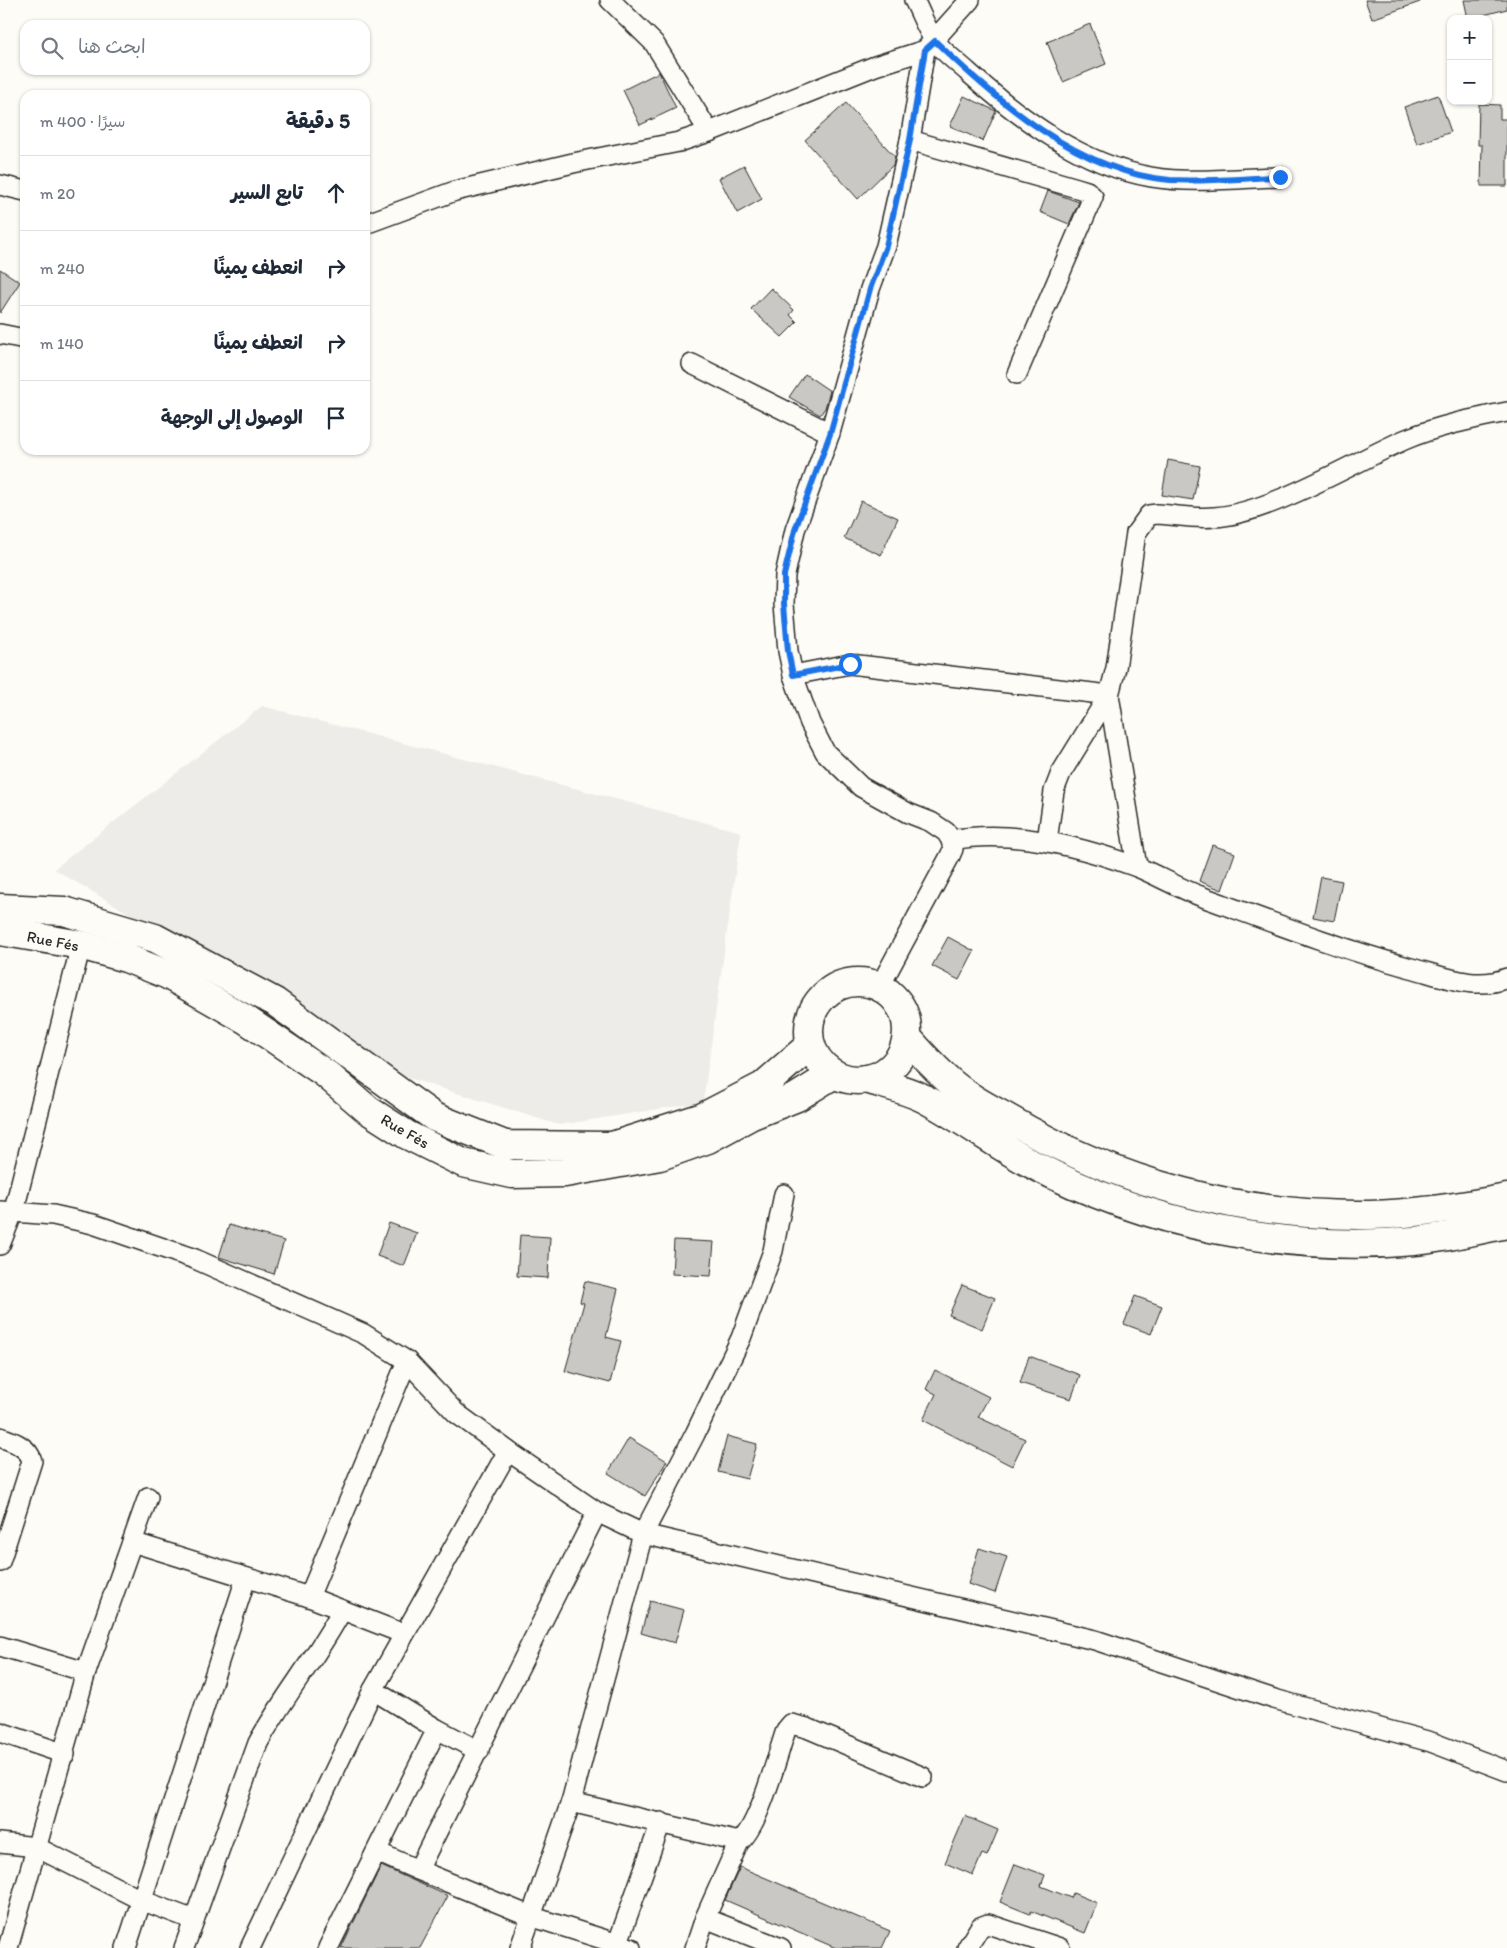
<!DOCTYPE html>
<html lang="ar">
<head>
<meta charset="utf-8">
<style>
	body { margin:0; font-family:Itim,"Playpen Sans Arabic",sans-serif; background:#f6f6f7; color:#1f2937; direction:rtl }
	.controls { position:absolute; right:15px; top:15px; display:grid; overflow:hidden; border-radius:10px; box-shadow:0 1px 4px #0004 }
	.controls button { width:45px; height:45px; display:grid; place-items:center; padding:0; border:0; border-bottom:1px solid #e0e1e3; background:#fff; color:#1f2937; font:25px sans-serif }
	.stop { position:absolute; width:15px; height:15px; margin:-11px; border:4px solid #1a73e8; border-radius:50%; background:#fff }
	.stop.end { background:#1a73e8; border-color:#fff; box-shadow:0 1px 5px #0008 }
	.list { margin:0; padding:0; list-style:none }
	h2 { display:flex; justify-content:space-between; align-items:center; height:65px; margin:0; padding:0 20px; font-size:21px }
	h2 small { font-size:16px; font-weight:400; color:#747a83 }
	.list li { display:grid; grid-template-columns:32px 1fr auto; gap:15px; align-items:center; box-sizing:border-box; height:75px; padding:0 20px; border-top:1px solid #e0e1e3 }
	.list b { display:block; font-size:19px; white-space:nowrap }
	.list em { font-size:16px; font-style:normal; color:#747a83 }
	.icon { flex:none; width:28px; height:28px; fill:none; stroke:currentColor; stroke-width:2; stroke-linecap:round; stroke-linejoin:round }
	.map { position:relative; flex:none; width:1507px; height:1948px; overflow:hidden; direction:ltr }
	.search { position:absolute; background:#fff; box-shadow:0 1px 4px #0004; left:20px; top:20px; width:350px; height:55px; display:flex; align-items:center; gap:12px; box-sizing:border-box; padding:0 18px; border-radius:15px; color:#747a83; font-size:19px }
	.panel { position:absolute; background:#fff; box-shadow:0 1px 4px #0004; left:20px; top:90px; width:350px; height:365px; border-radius:15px; direction:rtl }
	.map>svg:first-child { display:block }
	.built { fill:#edece8 }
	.building { fill:#c9c8c4; stroke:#2b2b2b }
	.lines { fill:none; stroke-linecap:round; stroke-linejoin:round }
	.minor-casing { stroke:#2b2b2b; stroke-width:22 }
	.trunk-casing { stroke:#2b2b2b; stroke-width:31 }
	.minor { stroke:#fdfcf7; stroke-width:19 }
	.trunk { stroke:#fdfcf7; stroke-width:28 }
	.route { stroke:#1a73e8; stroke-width:6 }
	.labels { text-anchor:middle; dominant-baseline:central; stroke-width:5; stroke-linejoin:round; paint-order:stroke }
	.street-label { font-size:16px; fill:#2b2b2b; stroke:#fdfcf7 }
</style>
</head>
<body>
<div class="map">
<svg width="1507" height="1948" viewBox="0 0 1507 1948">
	<rect width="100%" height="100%" fill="#fdfcf7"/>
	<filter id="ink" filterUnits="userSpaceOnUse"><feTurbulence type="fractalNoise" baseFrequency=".02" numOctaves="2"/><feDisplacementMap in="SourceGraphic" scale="10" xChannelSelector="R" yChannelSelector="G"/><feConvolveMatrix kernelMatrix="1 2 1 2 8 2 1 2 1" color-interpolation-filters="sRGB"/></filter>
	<g filter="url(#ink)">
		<!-- built -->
		<path class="built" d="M262 706 741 832 703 1102 559 1125 405 1077 54 869Z"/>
		<!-- building -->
		<g class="building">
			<path d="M1365 0H1420V2L1372 19Z"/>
			<path d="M1464 0H1507V9L1468 19Z"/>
			<path d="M1090 24 1106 64 1063 82 1047 42Z"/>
			<path d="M659 72 676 108 640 125 623 90Z"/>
			<path d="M1438 95 1451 132 1417 144 1404 107Z"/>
			<path d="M964 96 996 111 983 141 950 126Z"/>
			<path d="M846 103 895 157 893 165 858 199 805 140Z"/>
			<path d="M1479 104 1500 105V119H1507V186H1481L1482 145H1478Z"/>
			<path d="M744 165 762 199 737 213 719 178Z"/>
			<path d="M1048 191 1079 202 1069 224 1040 212Z"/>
			<path d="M0 269 20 282 0 313Z"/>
			<path d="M771 288 794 310 790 315 797 322 782 337 751 309Z"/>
			<path d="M805 374 830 391 825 408 820 415 789 397Z"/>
			<path d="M1168 460 1200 466 1193 500 1162 495Z"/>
			<path d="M861 501 898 518 881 555 844 538Z"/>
			<path d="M1212 845 1235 853 1222 890 1199 881Z"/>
			<path d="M1321 877 1342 881 1334 921 1313 917Z"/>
			<path d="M948 937 974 951 959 980 932 966Z"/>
			<path d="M389 1223 417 1233 404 1266 377 1256Z"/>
			<path d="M229 1225 284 1241 274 1274 219 1257Z"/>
			<path d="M520 1235 550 1237 548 1278 517 1276Z"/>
			<path d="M674 1240 714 1242 711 1276 672 1274Z"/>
			<path d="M585 1281 618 1289 606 1337 621 1341 610 1383 565 1371 584 1303 580 1302Z"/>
			<path d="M962 1285 995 1298 982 1329 949 1315Z"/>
			<path d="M1135 1296 1162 1306 1151 1334 1124 1324Z"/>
			<path d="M1029 1356 1080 1375 1071 1399 1020 1383Z"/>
			<path d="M935 1370 989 1397 978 1417 1025 1439 1012 1466 923 1420 936 1394 926 1389Z"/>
			<path d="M727 1436 757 1444 747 1479 718 1472Z"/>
			<path d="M629 1438 667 1461 645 1496 608 1473Z"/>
			<path d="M979 1548 1007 1557 995 1593 968 1584Z"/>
			<path d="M650 1601 684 1610 675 1643 641 1633Z"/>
			<path d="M965 1816 998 1830 987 1856 982 1854 973 1875 945 1863Z"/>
			<path d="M1015 1864 1045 1875 1041 1886 1071 1898 1073 1893 1097 1903 1085 1933 1031 1911 1030 1914 1000 1902Z"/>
			<path d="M381 1866 448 1896 420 1948H341Z"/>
			<path d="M740 1867 890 1931 882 1948H836L725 1900Z"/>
		</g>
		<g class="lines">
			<!-- minor casing -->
			<g class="minor-casing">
				<g id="minor">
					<path d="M610 0 654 43 709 132"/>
					<path d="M914 0C921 13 926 29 935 41 943 52 957 62 968 72 1019 118 1082 165 1151 177 1192 184 1238 178 1280 177"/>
					<path d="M910 140 1077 188 1087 191 1093 197 1017 374"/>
					<path d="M0 185 25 191"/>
					<path d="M365 224 455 191 573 163 679 142 709 132 875 66 925 50 970 0"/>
					<path d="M0 334 25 339"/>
					<path d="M692 364 830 433"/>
					<path d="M793 675 850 664 1109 695 1137 867"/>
					<path d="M951 840C1011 829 1080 846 1137 867 1159 876 1180 889 1203 897 1271 922 1341 949 1411 968 1442 976 1476 991 1507 978"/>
					<path d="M1047 841 1054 791 1061 773 1109 695 1116 668 1136 533 1149 515 1157 514C1175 515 1195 519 1214 517 1269 514 1352 463 1404 440 1437 426 1472 419 1507 412"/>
					<path d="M880 986 950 856 953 849 951 840 946 832 931 822 908 813 861 787 825 752 810 723 793 675 788 651 784 604 785 575 795 530 830 433 870 289 886 246 910 140 925 50"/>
					<path d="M0 1211 53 1215 93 1224 195 1259 364 1334 407 1361 456 1413 508 1451 597 1512 643 1534 1095 1640 1274 1699 1431 1742 1507 1771"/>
					<path d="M0 1245 14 1210 81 945"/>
					<path d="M0 1437C12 1441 29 1447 32 1461L0 1562"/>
					<path d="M597 1512 418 1870 530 1916 631 1948"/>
					<path d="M132 1542 309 1597"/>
					<path d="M404 1634 309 1597 407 1361"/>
					<path d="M0 1646 86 1672"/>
					<path d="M373 1690 437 1729 479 1751"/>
					<path d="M0 1732 65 1754"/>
					<path d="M571 1802 739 1842"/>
					<path d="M0 1843 36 1847 141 1900 194 1920"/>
					<path d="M377 1852 418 1870"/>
					<path d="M705 1918 781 1948"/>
					<path d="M8 1948 86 1672 148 1497"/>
					<path d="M126 1948 246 1578"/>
					<path d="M184 1948 258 1743C283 1697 317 1657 342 1610"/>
					<path d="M250 1948 373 1690 508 1451"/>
					<path d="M328 1948 437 1729"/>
					<path d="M520 1948 571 1802 643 1534 695 1434 741 1338 773 1251 784 1194"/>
					<path d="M616 1948 661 1822"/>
					<path d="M695 1948 705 1918 739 1842C759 1827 777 1756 786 1730L791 1724 807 1728 923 1777"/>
					<path d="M967 1948 980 1927 988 1924 1060 1948"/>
				</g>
			</g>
			<!-- trunk casing -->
			<g class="trunk-casing">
				<g id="trunk">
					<path d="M0 908 64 911 155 938 275 1002 434 1117 505 1145 612 1146 703 1117 763 1086 810 1045"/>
					<path d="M0 931 81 945 126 958 168 975 245 1019 326 1074 368 1110 407 1135 463 1163 512 1174 565 1173 660 1156 708 1139 752 1115 797 1097 834 1074"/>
					<circle cx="858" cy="1031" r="49"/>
					<path d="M907 1037C919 1051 932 1065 946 1078 964 1095 987 1107 1009 1119 1117 1183 1243 1217 1369 1215 1415 1214 1461 1207 1507 1198"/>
					<path d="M866 1079C885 1085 905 1089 923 1098 960 1117 993 1143 1030 1163 1145 1224 1284 1253 1414 1241 1445 1238 1476 1230 1507 1224"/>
				</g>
			</g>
			<!-- minor -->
			<use href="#minor" class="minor"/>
			<!-- trunk -->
			<use href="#trunk" class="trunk"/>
		</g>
	</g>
	<g class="lines" filter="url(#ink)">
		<!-- route -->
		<path class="route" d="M850 664 793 675 788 651 784 604V575L795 530 830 434 870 289 886 246 910 140 925 50 935 41C996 100 1080 173 1170 180 1206 182 1244 178 1280 177"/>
	</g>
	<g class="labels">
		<!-- street labels -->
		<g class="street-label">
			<text transform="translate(53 941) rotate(11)">Rue Fés</text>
			<text transform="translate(405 1131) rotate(30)">Rue Fés</text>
		</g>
	</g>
</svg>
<div class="controls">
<button>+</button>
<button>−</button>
</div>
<div class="stop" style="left:850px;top:664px"></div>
<div class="stop end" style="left:1280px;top:177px"></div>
<div class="search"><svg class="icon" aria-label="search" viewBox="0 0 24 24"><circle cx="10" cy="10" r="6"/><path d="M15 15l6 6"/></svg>ابحث هنا</div>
<section class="panel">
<h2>5 دقيقة<small>سيرًا · 400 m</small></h2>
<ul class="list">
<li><svg class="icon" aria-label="ahead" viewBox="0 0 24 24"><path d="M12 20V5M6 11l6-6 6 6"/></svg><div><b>تابع السير</b></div><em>20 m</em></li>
<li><svg class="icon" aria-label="right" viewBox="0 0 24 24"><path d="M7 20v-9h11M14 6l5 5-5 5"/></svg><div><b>انعطف يمينًا</b></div><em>240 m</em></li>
<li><svg class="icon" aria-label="right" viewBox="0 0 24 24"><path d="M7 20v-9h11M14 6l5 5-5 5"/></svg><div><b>انعطف يمينًا</b></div><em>140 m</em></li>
<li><svg class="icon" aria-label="arrive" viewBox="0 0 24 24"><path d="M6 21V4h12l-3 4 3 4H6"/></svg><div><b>الوصول إلى الوجهة</b></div></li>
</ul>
</section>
</div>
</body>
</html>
